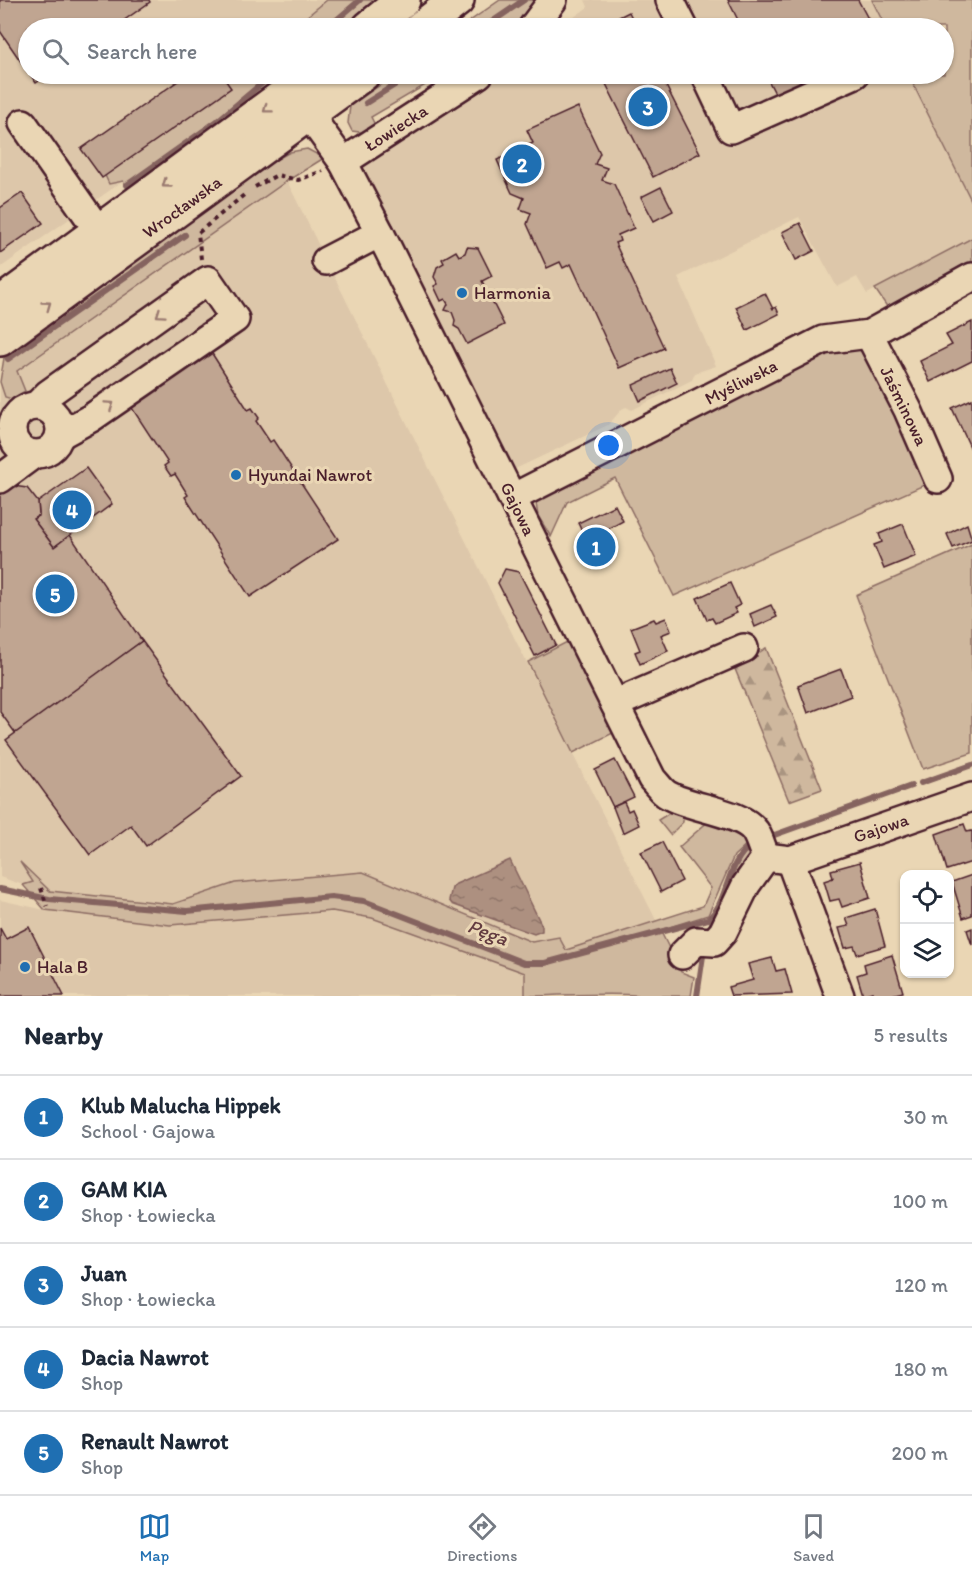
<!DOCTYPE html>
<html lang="en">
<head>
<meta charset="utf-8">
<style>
	body { margin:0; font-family:Itim,sans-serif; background:#f2f2f3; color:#1f2937 }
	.controls { position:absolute; right:18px; bottom:18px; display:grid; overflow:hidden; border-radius:12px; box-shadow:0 2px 4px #0004 }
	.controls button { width:54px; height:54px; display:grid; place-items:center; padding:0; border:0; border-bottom:2px solid #e0e1e3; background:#fff; color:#1f2937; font:30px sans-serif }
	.you { position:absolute; left:609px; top:446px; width:21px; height:21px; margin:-15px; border:4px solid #fff; border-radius:50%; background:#1a73e8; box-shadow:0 0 0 9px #1a73e833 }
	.badge { display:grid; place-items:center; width:39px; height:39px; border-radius:50%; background:#1f6fb2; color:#fff; font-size:20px; font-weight:700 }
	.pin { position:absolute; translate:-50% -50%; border:3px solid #fff; box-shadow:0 2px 6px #0006 }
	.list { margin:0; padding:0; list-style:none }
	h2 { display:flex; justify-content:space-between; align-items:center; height:78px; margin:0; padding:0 24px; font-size:26px }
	h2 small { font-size:20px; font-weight:400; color:#747a83 }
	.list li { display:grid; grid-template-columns:39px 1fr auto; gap:18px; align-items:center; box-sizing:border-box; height:84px; padding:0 24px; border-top:2px solid #e0e1e3 }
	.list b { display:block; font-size:22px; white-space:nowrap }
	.list p { margin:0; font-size:20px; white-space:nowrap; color:#747a83 }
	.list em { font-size:20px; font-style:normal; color:#747a83 }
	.icon { flex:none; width:33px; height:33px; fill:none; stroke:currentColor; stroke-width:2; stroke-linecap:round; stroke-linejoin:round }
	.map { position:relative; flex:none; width:972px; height:996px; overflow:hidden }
	.search { position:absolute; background:#fff; box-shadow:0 2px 4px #0004; left:18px; right:18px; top:18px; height:66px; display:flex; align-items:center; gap:15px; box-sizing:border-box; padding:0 21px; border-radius:33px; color:#747a83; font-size:22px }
	.sheet { height:498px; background:#fff }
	nav { display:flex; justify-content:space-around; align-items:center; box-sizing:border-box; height:84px; border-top:2px solid #e0e1e3; background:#fff; font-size:16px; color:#747a83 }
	nav a { display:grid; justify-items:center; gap:3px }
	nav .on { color:#1f6fb2 }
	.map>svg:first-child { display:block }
	.built { fill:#ddc7aa }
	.grass { fill:#cfb89e; stroke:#8c6c64; stroke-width:1.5 }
	.forest { fill:url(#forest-firs); stroke:#8c6c64; stroke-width:1.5 }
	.water { fill:url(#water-ripples); stroke:#85635e; stroke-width:1.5 }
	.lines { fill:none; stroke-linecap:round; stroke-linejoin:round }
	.stream { stroke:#85635e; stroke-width:6 }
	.building { fill:#c0a591; stroke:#4a1f2b; stroke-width:1.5 }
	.minor-casing { stroke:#4a1f2b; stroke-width:32 }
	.major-casing { stroke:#4a1f2b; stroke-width:38 }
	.path { stroke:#4a1f2b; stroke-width:4; stroke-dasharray:4.5 4.5; stroke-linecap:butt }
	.minor { stroke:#ead6b4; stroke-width:27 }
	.major { stroke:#ead6b4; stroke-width:33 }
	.oneway { stroke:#9a7a70 }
	.poi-dot { fill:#1f6fb2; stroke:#ead6b4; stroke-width:2 }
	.labels { text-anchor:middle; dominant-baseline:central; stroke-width:6; stroke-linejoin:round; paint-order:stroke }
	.street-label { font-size:18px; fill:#4a1f2b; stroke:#ead6b4 }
	.poi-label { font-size:18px; fill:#4a1f2b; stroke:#ead6b4; text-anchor:start }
	.water-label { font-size:20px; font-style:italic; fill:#633b40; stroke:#ead6b4 }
</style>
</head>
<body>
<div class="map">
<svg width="972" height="996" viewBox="0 0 972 996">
	<defs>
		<pattern id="forest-firs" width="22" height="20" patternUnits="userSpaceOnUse" patternTransform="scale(1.5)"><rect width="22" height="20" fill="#cfb89e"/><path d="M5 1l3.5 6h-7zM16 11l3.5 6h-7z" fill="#aa9581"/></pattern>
		<pattern id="water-ripples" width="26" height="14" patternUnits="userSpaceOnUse" patternTransform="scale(1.5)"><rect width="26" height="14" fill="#ad9080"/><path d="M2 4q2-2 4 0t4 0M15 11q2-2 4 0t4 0" fill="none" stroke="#8f7569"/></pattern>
	</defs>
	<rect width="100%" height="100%" fill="#ead6b4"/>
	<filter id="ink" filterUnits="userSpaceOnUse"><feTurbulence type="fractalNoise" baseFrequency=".0167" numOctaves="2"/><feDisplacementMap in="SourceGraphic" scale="12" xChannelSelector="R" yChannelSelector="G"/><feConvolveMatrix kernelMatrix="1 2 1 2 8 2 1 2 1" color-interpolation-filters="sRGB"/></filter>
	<g filter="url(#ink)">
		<!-- built -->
		<g class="built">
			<path d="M0 0H327L293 28H28V74H264L123 181 0 268Z"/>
			<path d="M585 0H872L886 28H559L588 7Z"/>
			<path d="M497 74H908L972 202V238L867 294 857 277 837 287 799 217 678 277 716 366 695 373 692 380 632 410 626 407 622 409 608 425 513 470 359 162 455 103Z"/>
			<path d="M287 181 429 468 657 922 566 950 559 937 532 942 363 872 235 883 173 904 50 891 23 864 34 882 23 885 0 877V383Z"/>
			<path d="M0 900 45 910 170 925 332 911 372 918 525 973V996H0Z"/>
		</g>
		<!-- grass -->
		<g class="grass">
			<path d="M327 0H376L343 28H293Z"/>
			<path d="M500 0H539C514 35 499 28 460 28Z"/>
			<path d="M872 0H972V202L908 74H944V28H886Z"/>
			<path d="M237 74H292L131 193 123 181 109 184 103 171Z"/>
			<path d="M396 74H444L371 117 377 129 367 133 352 131 348 123 350 106Z"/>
			<path d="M307 149 324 158 287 181 17 371 25 391 12 399 5 397 0 382 4 358 266 165 290 152Z"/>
			<path d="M972 238V265L890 311 875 289Z"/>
			<path d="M852 345 873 360 931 482 674 596 615 478 567 502 551 537 538 516 536 503 546 494 609 465 810 355Z"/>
			<path d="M972 544V753L923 769 856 595Z"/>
			<path d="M573 639 619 730 573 753 528 662Z"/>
			<path d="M676 809 683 817V822L670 835 658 820Z"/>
			<path d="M711 819 751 840 734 856 708 915 660 930 681 972 694 977 691 996H639C632 992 542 996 525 996V973L372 918 332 911 170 925 45 910 23 885 33 882 20 862 50 891 173 904 235 883 363 872 532 942 559 937 566 950 703 906 711 888 679 847Z"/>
			<path d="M754 846 756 852 719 927 709 928 710 921 742 856Z"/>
		</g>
		<!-- forest -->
		<path class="forest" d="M766 648 822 789 789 801 735 669Z"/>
		<!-- water -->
		<path class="water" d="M510 860 542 926V931L534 934 452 904 449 900 452 888 456 884Z"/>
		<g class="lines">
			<!-- stream -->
			<g class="stream">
				<path d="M327 28 360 0"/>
				<path d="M483 28 524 0"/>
				<path d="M366 103 412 74"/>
				<path d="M127 185 216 122 273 74"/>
				<path d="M8 359 185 235"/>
				<path d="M921 783 972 765"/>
				<path d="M766 838 911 786"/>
				<path d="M0 889 49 899 187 911 331 897 364 901 524 963H545L708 919C729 903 724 864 753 843"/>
				<path d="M697 996 704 949"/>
			</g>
		</g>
		<!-- building -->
		<g class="building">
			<path d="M0 0H149L150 2 113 28H28V72L0 31Z"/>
			<path d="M728 0H858L873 28H742Z"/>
			<path d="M629 12 637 28H597Z"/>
			<path d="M30 74H49L36 83Z"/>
			<path d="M188 74H221L231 88 102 178 81 149Z"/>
			<path d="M601 74H660L700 153 653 177Z"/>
			<path d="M765 74H834L779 101Z"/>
			<path d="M578 107 600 153 595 164 607 168 602 180 614 184 634 228 618 235 620 241 615 243 664 348 619 368 571 264 563 268 560 262 547 268 527 224 531 213 520 209 524 198 512 193 497 160 533 143 527 130Z"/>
			<path d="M661 187 673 211 654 221 641 197Z"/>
			<path d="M22 193 43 223 0 253V208Z"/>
			<path d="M800 223 814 251 796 260 782 232Z"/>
			<path d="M467 247 478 248 492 276 482 281 504 325 467 344 459 329 454 326 455 320 452 312 445 310 448 304 445 299 441 301 434 286 438 284 434 277 437 267 444 263 442 259 456 251 459 256 465 253Z"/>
			<path d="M765 293 773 309 776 307 779 314 747 330 736 307Z"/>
			<path d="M972 322V361L930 382 920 361 952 345 946 335Z"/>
			<path d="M211 352 248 410 252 408 259 418 256 421 270 442 273 440 338 539 250 597 185 497 188 495 175 474 171 476 164 466 168 463 130 405Z"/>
			<path d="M670 368 677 383 640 401 633 385Z"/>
			<path d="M972 399V449H971L952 408Z"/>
			<path d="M86 468 112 504 54 547 33 519 39 515 38 502Z"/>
			<path d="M13 486 27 488 38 502 39 515 33 519 54 547 70 535 142 641 16 734 0 712V495Z"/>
			<path d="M615 505 623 521 608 529 605 535 613 550 591 561 583 546 588 544 578 523Z"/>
			<path d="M903 524 916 556 884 569 874 545 882 542 879 534Z"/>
			<path d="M967 524 972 540 953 548 947 534Z"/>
			<path d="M505 569 519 572 556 645 535 656 498 583Z"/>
			<path d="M730 583 740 605 734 608 737 613 715 623 712 618 707 620 697 598Z"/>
			<path d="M771 605 777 617 755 627 750 614Z"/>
			<path d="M666 618 671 631 661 635 668 651 640 664 635 652 640 650 631 628 654 619 656 622Z"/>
			<path d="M142 641 241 776 146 846 131 825 90 855 6 740Z"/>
			<path d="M841 669 851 696 808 713 798 685Z"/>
			<path d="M615 760 634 797 613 807 595 770Z"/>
			<path d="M624 802 628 811 632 809 639 825 623 833 613 807Z"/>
			<path d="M964 824 967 832 972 831V862L947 870 936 834Z"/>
			<path d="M662 842 682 881 661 892 641 852Z"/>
			<path d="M860 862 870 898 842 907 839 899 830 901 824 881 833 878 831 870Z"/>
			<path d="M972 875V915L963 918 952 882Z"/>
			<path d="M875 909 885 946 857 954 854 946 845 948 839 928 849 926 846 918Z"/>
			<path d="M29 927 64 996H0V928L6 939Z"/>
			<path d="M972 928V945L967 930Z"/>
			<path d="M892 955 903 992 888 996H873L872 992 863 995 857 975 866 972 864 964Z"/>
			<path d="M772 958 776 971 785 969 792 994 731 996 728 987 753 980 748 964Z"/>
		</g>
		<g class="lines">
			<!-- minor casing -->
			<g class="minor-casing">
				<g id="minor">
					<path d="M670 0 684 28"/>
					<path d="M532 28 553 0"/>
					<path d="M705 74 731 129 855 74"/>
					<path d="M309 115 343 162 380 233 652 779C657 784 662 792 668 795 690 808 742 812 755 831 760 839 762 849 766 857L746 885 723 932 714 942 696 941 682 955"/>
					<path d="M23 123 100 233"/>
					<path d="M343 162 479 74"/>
					<path d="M326 261 380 233"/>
					<path d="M869 334 908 410 938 479"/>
					<path d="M36 406 48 394 208 280 235 319 91 418 60 435"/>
					<circle cx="36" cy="430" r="24"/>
					<path d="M0 479 34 454"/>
					<path d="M512 498 823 340 869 334 972 277"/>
					<path d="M615 704 744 648"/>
					<path d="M766 857 790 860 972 797"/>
					<path d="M790 860 840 996"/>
				</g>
			</g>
			<!-- major casing -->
			<g class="major-casing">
				<g id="major">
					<path d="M369 28 403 0"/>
					<path d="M421 28 457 0"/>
					<path d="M0 304 313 74"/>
					<path d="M0 339 363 74"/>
				</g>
			</g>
			<!-- path -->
			<g class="path">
				<path d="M255 187 277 175 298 180 323 171"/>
				<path d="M201 259 198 233 244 195"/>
				<path d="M41 888 47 906"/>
			</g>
			<!-- minor -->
			<use href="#minor" class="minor"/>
			<!-- major -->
			<use href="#major" class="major"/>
		</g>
		<!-- one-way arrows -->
		<defs><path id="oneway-chevron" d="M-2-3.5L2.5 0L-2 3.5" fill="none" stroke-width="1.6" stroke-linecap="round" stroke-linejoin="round" transform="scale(1.5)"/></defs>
		<g class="oneway">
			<use href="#oneway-chevron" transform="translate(267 109) rotate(143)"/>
			<use href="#oneway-chevron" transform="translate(166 184) rotate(144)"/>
			<use href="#oneway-chevron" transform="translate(47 305) rotate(-36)"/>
			<use href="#oneway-chevron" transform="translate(160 314) rotate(145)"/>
			<use href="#oneway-chevron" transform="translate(110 405) rotate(-34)"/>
		</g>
	</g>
	<!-- markers -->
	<g class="poi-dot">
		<circle cx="462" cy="293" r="6"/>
		<circle cx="236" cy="475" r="6"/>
		<circle cx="25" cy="967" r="6"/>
	</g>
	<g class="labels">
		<!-- street labels -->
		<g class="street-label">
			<text transform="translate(396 128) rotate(-33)">Łowiecka</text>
			<text transform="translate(182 207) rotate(-36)">Wrocławska</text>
			<text transform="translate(741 382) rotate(-27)">Myśliwska</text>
			<text transform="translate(904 406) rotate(64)">Jaśminowa</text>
			<text transform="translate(518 509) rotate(64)">Gajowa</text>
			<text transform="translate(881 828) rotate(-19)">Gajowa</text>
		</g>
		<!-- poi labels -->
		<g class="poi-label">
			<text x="474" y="293">Harmonia</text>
			<text x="248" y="475">Hyundai Nawrot</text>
			<text x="37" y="967">Hala B</text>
		</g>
		<!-- water labels -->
		<g class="water-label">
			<text transform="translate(488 932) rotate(21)">Pęga</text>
		</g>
	</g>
</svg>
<div class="controls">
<button><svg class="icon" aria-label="locate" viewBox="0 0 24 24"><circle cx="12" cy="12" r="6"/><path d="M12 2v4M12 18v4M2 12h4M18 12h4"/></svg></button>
<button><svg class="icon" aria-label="layers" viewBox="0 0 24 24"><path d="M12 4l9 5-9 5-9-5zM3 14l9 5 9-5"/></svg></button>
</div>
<div class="you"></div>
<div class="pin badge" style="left:596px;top:547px">1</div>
<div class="pin badge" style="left:522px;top:164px">2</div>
<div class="pin badge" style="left:648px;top:107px">3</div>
<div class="pin badge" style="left:72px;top:510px">4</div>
<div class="pin badge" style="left:55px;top:594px">5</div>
<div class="search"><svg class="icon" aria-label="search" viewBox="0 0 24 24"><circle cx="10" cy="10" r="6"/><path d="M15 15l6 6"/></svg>Search here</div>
</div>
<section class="sheet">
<h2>Nearby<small>5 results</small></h2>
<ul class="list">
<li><span class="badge">1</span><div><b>Klub Malucha Hippek</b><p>School · Gajowa</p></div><em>30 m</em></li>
<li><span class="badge">2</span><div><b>GAM KIA</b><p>Shop · Łowiecka</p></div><em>100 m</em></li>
<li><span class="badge">3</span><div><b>Juan</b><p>Shop · Łowiecka</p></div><em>120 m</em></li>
<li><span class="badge">4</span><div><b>Dacia Nawrot</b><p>Shop</p></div><em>180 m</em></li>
<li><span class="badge">5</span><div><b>Renault Nawrot</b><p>Shop</p></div><em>200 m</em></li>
</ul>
</section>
<nav>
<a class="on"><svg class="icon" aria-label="map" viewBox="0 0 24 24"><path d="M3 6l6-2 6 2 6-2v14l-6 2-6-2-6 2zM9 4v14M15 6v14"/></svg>Map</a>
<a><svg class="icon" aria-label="directions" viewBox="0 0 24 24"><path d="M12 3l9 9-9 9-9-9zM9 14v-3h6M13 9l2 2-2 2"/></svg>Directions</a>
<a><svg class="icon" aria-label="saved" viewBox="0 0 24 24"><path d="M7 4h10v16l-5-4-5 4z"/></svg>Saved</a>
</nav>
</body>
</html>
